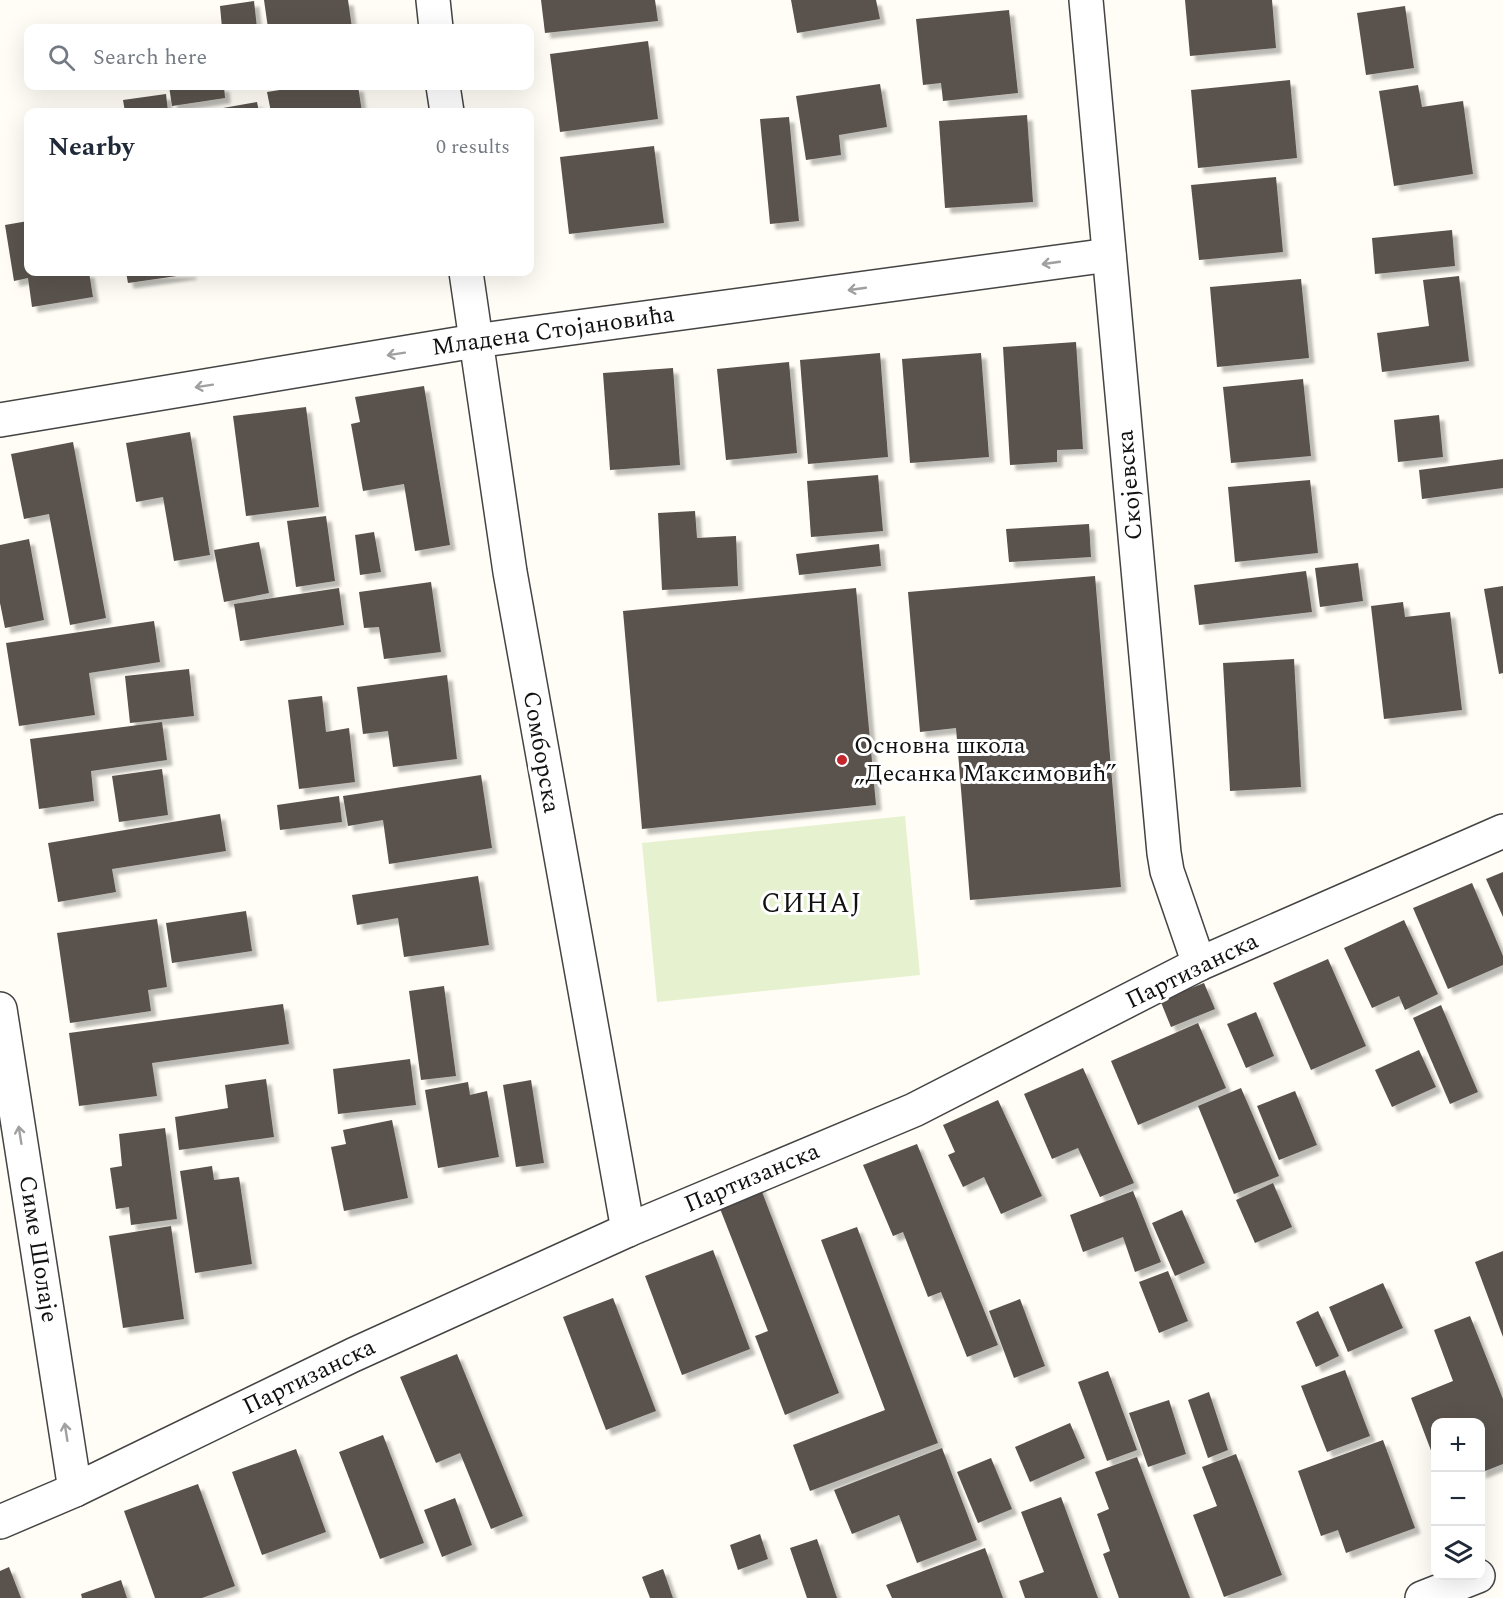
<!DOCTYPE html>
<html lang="en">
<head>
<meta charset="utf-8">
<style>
	body { margin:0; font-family:Spectral,serif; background:#f2f2f3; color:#1f2937 }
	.controls { position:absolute; right:18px; bottom:18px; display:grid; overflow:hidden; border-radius:12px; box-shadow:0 6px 24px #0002 }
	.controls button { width:54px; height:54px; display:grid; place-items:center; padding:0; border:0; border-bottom:2px solid #e0e1e3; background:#fff; color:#1f2937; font:30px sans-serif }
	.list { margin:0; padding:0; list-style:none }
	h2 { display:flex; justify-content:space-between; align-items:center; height:78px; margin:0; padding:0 24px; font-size:26px }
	h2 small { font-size:20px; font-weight:400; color:#747a83 }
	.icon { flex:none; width:33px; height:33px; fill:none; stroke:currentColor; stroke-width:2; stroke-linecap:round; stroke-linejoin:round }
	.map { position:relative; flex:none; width:1503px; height:1598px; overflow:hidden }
	.search { position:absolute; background:#fff; box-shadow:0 6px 24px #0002; left:24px; top:24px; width:510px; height:66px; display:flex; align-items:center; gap:15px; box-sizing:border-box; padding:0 21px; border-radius:12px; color:#747a83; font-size:22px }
	.panel { position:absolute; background:#fff; box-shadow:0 6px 24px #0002; left:24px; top:108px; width:510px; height:168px; border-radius:12px }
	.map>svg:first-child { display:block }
	.pitch { fill:#e6f2cf }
	.building { fill:#5a524d; filter:url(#shadow) }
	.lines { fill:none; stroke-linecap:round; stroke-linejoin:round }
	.street-casing { stroke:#444; stroke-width:36 }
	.street { stroke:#fff; stroke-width:33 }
	.oneway { stroke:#a0a0a0 }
	.poi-dot { fill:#c4262e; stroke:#fff; stroke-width:2 }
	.labels { text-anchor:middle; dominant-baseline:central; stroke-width:6; stroke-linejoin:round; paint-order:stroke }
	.street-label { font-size:24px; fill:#111; stroke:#fff }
	.poi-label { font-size:24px; fill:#111; stroke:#fff; text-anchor:start }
	.quarter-label { font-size:27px; letter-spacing:1.5px; fill:#111; stroke:#fff }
</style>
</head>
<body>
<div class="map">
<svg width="1503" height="1598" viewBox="0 0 1503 1598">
	<defs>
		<filter id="shadow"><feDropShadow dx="5.5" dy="5.5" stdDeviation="1.5" flood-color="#0004"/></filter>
	</defs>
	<rect width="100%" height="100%" fill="#fffdf5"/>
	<!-- pitch -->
	<path class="pitch" d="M905 816 920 975 657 1002 642 843Z"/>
	<!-- building -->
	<g class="building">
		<path d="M264 0H348L352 28H268Z"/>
		<path d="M541 0H655L658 21 545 33Z"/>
		<path d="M791 0H876L880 19 797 33Z"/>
		<path d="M1185 0H1272L1276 48 1190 56Z"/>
		<path d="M254 1 257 28H222L220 6Z"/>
		<path d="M1405 6 1414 68 1366 75 1357 13Z"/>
		<path d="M1009 10 1018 93 943 101 941 83 923 85 916 19Z"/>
		<path d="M648 41 658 119 560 132 550 54Z"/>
		<path d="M1290 80 1297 158 1198 168 1191 90Z"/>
		<path d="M880 84 887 127 839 135 841 155 806 160 796 96Z"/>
		<path d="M1418 85 1422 107 1463 101 1473 174 1394 186 1379 91Z"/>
		<path d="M169 86H224L225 98 172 106Z"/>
		<path d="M305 86H358L362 112H271L267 92Z"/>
		<path d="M166 94 168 112H125L123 100Z"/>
		<path d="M257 102 259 112H206V111Z"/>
		<path d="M1027 115 1033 202 945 208 939 121Z"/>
		<path d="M789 117 799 221 770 224 760 119Z"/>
		<path d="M654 146 664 223 569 234 560 157Z"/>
		<path d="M1276 177 1283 252 1199 260 1191 185Z"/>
		<path d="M28 221V272H89L93 297 32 307 28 278 14 281 5 225Z"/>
		<path d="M1452 230 1455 266 1375 274 1372 238Z"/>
		<path d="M126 272H191V274L128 283Z"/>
		<path d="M1459 276 1469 361 1382 372 1377 333 1429 326 1423 280Z"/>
		<path d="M1301 279 1309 358 1217 367 1210 287Z"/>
		<path d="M1076 342 1083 449 1057 450V462L1010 465 1003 347Z"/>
		<path d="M880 353 888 457 808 464 800 360Z"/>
		<path d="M981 353 989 457 910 463 902 359Z"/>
		<path d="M789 362 797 453 726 460 717 369Z"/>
		<path d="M673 368 680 465 610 470 603 373Z"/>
		<path d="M1303 379 1311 456 1231 463 1223 387Z"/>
		<path d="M424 386 450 545 415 551 404 484 363 491 351 424 360 422 355 397Z"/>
		<path d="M306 407 319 507 246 516 233 416Z"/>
		<path d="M1439 415 1443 457 1398 462 1394 420Z"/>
		<path d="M190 432 210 555 174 561 163 497 136 502 126 443Z"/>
		<path d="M73 442 106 618 70 625 49 514 24 519 11 454Z"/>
		<path d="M1503 459V488L1422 499 1419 470Z"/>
		<path d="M878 475 883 531 811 537 807 481Z"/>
		<path d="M1310 480 1318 553 1235 562 1228 487Z"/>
		<path d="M695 511 697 538 736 536 738 586 662 590 658 513Z"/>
		<path d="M326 516 335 581 296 587 287 521Z"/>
		<path d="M1089 524 1091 557 1009 562 1006 529Z"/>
		<path d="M374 532 381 572 360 575 355 535Z"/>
		<path d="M29 539 44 620 5 628 0 603V545Z"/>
		<path d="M259 542 269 593 224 602 214 550Z"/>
		<path d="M879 544 881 566 799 575 796 554Z"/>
		<path d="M1358 563 1363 601 1320 607 1315 568Z"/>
		<path d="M1306 571 1312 612 1199 625 1194 585Z"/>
		<path d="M1095 576 1121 887 970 900 956 728 920 732 908 592Z"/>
		<path d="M431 582 441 652 384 659 379 627 364 628 359 592Z"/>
		<path d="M1503 586V673L1499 674 1484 589Z"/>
		<path d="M339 588 344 625 240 641 234 604Z"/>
		<path d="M856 588 876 805 642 829 623 611Z"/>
		<path d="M1403 602 1405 617 1450 612 1462 710 1384 719 1371 606Z"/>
		<path d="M154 621 160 662 89 673 95 715 19 726 6 643Z"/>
		<path d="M1294 659 1301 787 1230 791 1223 663Z"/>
		<path d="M189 669 194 716 130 723 125 676Z"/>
		<path d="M447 675 457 759 393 767 388 731 363 734 357 687Z"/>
		<path d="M322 696 326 732 349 728 355 782 299 789 288 700Z"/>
		<path d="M162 722 167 760 91 771 94 801 39 809 30 739Z"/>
		<path d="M162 769 168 815 119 822 112 776Z"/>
		<path d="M481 775 492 848 389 864 383 820 348 826 343 796Z"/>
		<path d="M339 796 342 822 280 830 277 805Z"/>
		<path d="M220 814 226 851 112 869 116 892 58 902 48 843Z"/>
		<path d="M1503 872V917L1486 879Z"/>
		<path d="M478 876 489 945 404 957 398 918 357 925 352 895Z"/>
		<path d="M1472 883 1503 956V965L1448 989 1413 908Z"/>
		<path d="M246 911 252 951 172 963 166 923Z"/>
		<path d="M157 919 167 987 148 990 151 1011 70 1023 57 933Z"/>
		<path d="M1404 920 1438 994 1405 1010 1399 996 1372 1008 1344 948Z"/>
		<path d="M1328 959 1366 1046 1311 1070 1273 983Z"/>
		<path d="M1204 983 1215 1009 1171 1027 1160 1000Z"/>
		<path d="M444 986 456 1076 421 1080 409 991Z"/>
		<path d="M283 1004 289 1044 152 1063 157 1096 79 1106 69 1033Z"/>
		<path d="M1441 1005 1478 1092 1450 1104 1413 1018Z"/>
		<path d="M1256 1012 1274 1056 1246 1068 1227 1024Z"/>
		<path d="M1198 1023 1226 1088 1138 1125 1111 1061Z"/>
		<path d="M1419 1050 1436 1087 1392 1107 1375 1070Z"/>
		<path d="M410 1059 416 1105 338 1114 333 1069Z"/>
		<path d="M1083 1068 1134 1183 1100 1197 1078 1148 1052 1159 1024 1094Z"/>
		<path d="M266 1079 274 1137 179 1150 175 1117 228 1108 225 1085Z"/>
		<path d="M531 1080 544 1163 516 1167 503 1085Z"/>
		<path d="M468 1082 470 1095 487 1091 499 1157 438 1168 425 1090Z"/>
		<path d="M1241 1088 1279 1176 1234 1194 1198 1106Z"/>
		<path d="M1295 1091 1317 1145 1279 1160 1257 1106Z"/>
		<path d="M998 1100 1042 1196 1001 1214 984 1177 963 1187 948 1155 955 1152 943 1125Z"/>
		<path d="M392 1120 408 1198 344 1211 331 1147 346 1144 343 1130Z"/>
		<path d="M165 1128 177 1219 131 1225 129 1207 116 1209 110 1168 122 1166 119 1134Z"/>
		<path d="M917 1144 998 1345 967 1357 941 1292 928 1297 903 1232 893 1236 863 1165Z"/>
		<path d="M212 1166 214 1180 239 1177 252 1264 195 1273 180 1171Z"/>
		<path d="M1273 1183 1292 1227 1255 1243 1236 1200Z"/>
		<path d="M759 1184 839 1393 785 1415 755 1336 768 1331 717 1201Z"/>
		<path d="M1133 1191 1161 1262 1135 1272 1123 1237 1083 1252 1070 1215Z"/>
		<path d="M1182 1210 1205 1263 1175 1276 1152 1223Z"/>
		<path d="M171 1226 184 1319 123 1328 109 1236Z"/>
		<path d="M857 1227 938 1443 810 1491 793 1445 885 1410 821 1240Z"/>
		<path d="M713 1250 750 1349 682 1375 645 1276Z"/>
		<path d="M1503 1251V1337L1475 1262Z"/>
		<path d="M1168 1271 1188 1321 1159 1333 1139 1282Z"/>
		<path d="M1383 1283 1403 1328 1348 1352 1329 1307Z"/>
		<path d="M613 1298 656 1411 606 1430 563 1317Z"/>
		<path d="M1020 1299 1045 1366 1014 1378 989 1311Z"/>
		<path d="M1318 1311 1339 1356 1316 1367 1296 1322Z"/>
		<path d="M1470 1316 1503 1399V1464L1480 1473V1422H1436L1435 1461 1411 1398 1453 1381 1434 1330Z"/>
		<path d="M457 1354 523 1516 491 1529 460 1453 436 1463 400 1377Z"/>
		<path d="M1345 1370 1370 1436 1327 1452 1301 1386Z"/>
		<path d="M1108 1371 1137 1450 1107 1461 1078 1382Z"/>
		<path d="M1209 1392 1228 1450 1208 1458 1188 1400Z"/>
		<path d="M1169 1400 1186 1454 1148 1467 1129 1413Z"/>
		<path d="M1070 1423 1085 1458 1030 1482 1015 1447Z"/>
		<path d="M383 1435 424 1543 380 1559 339 1452Z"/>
		<path d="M1383 1440 1415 1528 1346 1553 1338 1530 1321 1536 1298 1471Z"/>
		<path d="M942 1448 977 1540 917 1563 899 1515 852 1534 834 1490Z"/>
		<path d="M296 1449 326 1532 262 1555 232 1472Z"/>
		<path d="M1236 1454 1282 1575 1224 1597 1193 1515 1217 1506 1202 1467Z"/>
		<path d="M1137 1457 1190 1598H1119L1103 1554 1110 1551 1097 1514 1109 1509 1095 1472Z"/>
		<path d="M991 1458 1012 1509 978 1523 957 1472Z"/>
		<path d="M198 1484 235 1586 202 1598H155L124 1511Z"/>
		<path d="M1061 1497 1098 1598H1025L1019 1581 1044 1572 1021 1512Z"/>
		<path d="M455 1498 472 1545 442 1557 424 1510Z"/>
		<path d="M760 1534 768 1559 738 1570 730 1545Z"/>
		<path d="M817 1539 837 1598H807L790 1548Z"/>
		<path d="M985 1548 1003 1598H892L886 1585Z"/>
		<path d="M9 1567 21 1598H0V1571Z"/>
		<path d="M663 1569 673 1598H650L642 1577Z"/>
		<path d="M121 1580 127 1598H82L81 1594Z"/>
	</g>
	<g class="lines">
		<!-- street casing -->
		<g class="street-casing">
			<g id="street">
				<path d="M433 0 436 28"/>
				<path d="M1086 0 1164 853 1167 871 1199 964"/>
				<path d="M443 86 447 112"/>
				<path d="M466 272 510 572 628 1230"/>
				<path d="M0 420 475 341 1109 255"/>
				<path d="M0 1009 75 1490"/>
				<path d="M0 1522 75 1490 353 1355 628 1230 914 1110 1199 964 1503 831"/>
				<path d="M1422 1598 1478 1576"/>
			</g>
		</g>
		<!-- street -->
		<use href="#street" class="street"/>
	</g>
	<!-- one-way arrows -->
	<defs><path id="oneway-shaft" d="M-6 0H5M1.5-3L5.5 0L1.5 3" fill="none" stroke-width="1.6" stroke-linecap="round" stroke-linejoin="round" transform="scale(1.5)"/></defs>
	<g class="oneway">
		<use href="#oneway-shaft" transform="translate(1051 263) rotate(172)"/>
		<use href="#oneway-shaft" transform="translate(857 289) rotate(172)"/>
		<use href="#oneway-shaft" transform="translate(396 354) rotate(171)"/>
		<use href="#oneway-shaft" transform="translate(204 386) rotate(171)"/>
		<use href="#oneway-shaft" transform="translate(20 1135) rotate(-99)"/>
		<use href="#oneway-shaft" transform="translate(66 1432) rotate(-99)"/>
	</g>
	<!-- markers -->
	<circle class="poi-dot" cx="842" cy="760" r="6"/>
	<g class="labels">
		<!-- street labels -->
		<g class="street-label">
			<text transform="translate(553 331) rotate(-8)">Младена Стојановића</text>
			<text transform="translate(1130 485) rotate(-95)">Скојевска</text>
			<text transform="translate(541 752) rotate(80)">Сомборска</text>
			<text transform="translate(1192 971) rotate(-26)">Партизанска</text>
			<text transform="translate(752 1178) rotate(-23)">Партизанска</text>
			<text transform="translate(38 1249) rotate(81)">Симе Шолаје</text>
			<text transform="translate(309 1377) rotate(-26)">Партизанска</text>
		</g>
		<!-- poi labels -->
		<g class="poi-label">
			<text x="854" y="746">Основна школа<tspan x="854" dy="28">„Десанка Максимовић”</tspan></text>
		</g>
		<!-- quarter labels -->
		<g class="quarter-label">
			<text x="812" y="904">СИНАЈ</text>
		</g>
	</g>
</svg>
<div class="controls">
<button>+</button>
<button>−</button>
<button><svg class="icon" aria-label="layers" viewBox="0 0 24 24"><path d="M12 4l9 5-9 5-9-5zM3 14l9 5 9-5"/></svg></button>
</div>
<div class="search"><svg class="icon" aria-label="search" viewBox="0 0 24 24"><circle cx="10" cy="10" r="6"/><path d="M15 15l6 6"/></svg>Search here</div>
<section class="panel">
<h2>Nearby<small>0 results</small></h2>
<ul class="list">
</ul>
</section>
</div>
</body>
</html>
